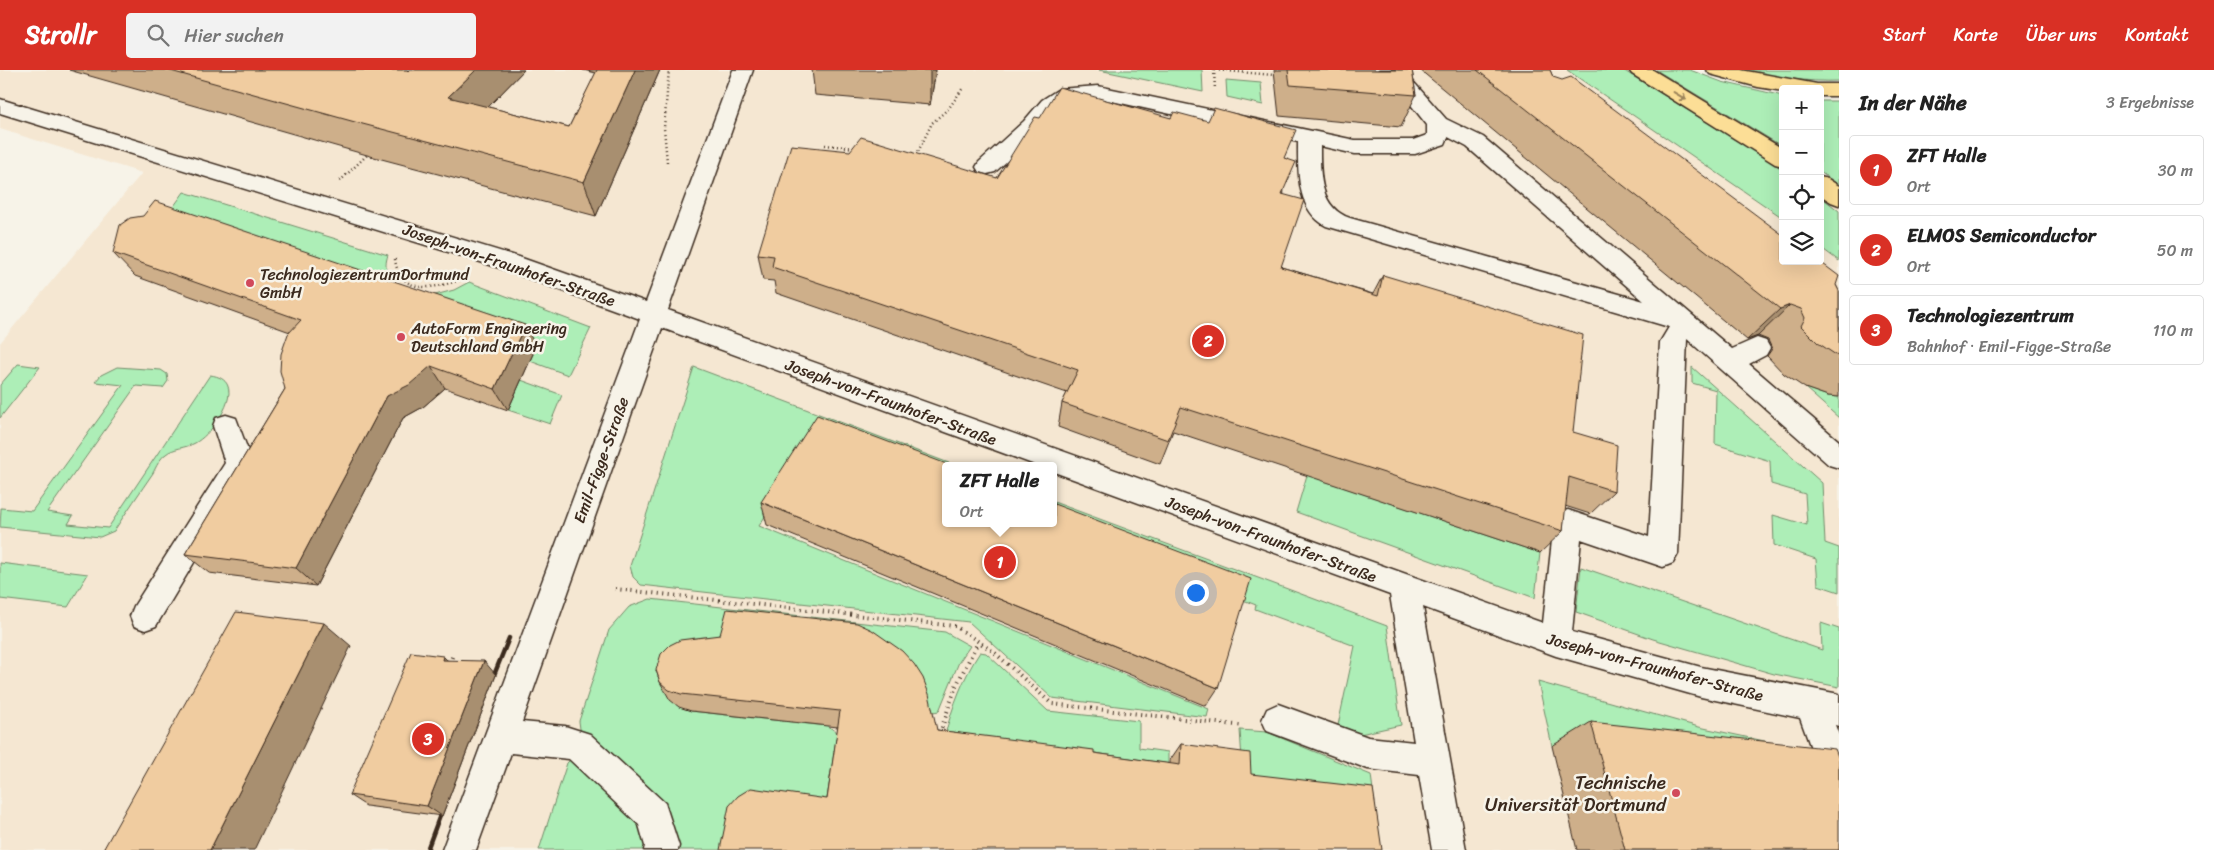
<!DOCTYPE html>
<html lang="de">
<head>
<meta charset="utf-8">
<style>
	body { margin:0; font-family:Sriracha,sans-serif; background:#f2f2f2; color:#222 }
	.controls { position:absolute; right:15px; top:15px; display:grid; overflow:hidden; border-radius:5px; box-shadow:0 5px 20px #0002 }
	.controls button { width:45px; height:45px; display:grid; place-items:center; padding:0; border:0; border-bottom:1px solid #e0e0e0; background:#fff; color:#222; font:25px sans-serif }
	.you { position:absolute; left:1195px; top:522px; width:18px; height:18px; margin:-12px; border:4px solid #fff; border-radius:50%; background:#1a73e8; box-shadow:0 0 0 8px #1a73e833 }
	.badge { display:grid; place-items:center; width:32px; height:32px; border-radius:50%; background:#d93025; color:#fff; font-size:16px; font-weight:700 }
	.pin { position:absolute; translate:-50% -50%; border:2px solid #fff; box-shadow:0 1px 5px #0006 }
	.popup { position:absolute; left:942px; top:392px; width:115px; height:65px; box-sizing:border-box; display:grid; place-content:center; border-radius:5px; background:#fff; filter:drop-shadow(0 1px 4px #0005); font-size:16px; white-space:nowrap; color:#767676 }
	.popup b { font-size:19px; color:#222 }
	.popup::after { content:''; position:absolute; left:50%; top:100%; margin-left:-10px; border:10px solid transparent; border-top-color:#fff }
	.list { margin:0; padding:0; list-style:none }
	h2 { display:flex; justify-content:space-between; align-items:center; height:65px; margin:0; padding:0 20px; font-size:21px }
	h2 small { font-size:16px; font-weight:400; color:#767676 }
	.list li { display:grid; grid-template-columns:32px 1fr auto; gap:15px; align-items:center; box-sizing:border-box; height:70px; margin:0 10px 10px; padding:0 10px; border:1px solid #e0e0e0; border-radius:5px }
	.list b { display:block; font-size:19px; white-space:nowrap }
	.list p { margin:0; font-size:16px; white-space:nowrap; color:#767676 }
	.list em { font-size:16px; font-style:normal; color:#767676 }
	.icon { flex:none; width:28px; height:28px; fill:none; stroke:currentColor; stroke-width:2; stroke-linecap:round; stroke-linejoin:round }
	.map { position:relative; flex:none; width:1839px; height:780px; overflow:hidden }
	header { display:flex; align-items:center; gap:30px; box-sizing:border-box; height:70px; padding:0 25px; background:#d93025; color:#fff }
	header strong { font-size:24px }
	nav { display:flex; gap:28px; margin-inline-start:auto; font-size:18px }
	.search { width:350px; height:45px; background:#f2f2f2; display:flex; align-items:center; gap:12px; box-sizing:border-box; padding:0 18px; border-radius:5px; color:#767676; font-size:19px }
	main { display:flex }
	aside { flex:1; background:#fff }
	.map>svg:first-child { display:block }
	.built { fill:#f5e7d2; fill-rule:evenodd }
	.green { fill:#adeeb7; stroke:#748c6a }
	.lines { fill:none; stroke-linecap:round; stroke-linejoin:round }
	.minor-casing { stroke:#3b2a1e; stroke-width:3 }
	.highway-casing { stroke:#3b2a1e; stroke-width:3 }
	.path-far1 { stroke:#3b2a1e; stroke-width:2.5; stroke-dasharray:1 3; stroke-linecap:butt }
	.path { stroke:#3b2a1e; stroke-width:4; stroke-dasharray:1 4.5; stroke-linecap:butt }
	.minor { fill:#f7f3e8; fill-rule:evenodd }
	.highway { fill:#fcde96; fill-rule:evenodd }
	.rail { stroke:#3b2a1e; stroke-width:4.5 }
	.wall { fill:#ceaf8a; stroke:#3b2a1e }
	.shaded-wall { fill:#a88f70; stroke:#3b2a1e }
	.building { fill:#f0cca0; stroke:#3b2a1e }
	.oneway { stroke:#9c845a }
	.poi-dot { fill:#d1495b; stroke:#f7f3e8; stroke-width:2 }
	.labels { text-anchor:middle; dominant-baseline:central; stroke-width:5; stroke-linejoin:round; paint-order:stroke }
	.street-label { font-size:16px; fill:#3b2a1e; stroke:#f7f3e8 }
	.poi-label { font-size:16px; fill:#3b2a1e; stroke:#f7f3e8; text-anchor:start }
	.near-poi-label { font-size:19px; fill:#3b2a1e; stroke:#f7f3e8; text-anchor:end }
</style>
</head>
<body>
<header>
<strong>Strollr</strong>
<div class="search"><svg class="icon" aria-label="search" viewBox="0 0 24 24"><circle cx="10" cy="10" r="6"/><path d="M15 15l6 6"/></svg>Hier suchen</div>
<nav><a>Start</a><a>Karte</a><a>Über uns</a><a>Kontakt</a></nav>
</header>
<main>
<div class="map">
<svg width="1839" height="780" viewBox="0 0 1839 780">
	<rect width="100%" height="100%" fill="#f7f3e8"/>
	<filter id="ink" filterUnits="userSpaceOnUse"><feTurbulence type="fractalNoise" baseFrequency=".02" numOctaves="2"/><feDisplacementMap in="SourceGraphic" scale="10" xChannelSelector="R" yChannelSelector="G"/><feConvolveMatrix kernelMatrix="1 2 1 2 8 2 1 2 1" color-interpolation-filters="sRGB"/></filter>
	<g filter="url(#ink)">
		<!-- built -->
		<g class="built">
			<path d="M0 0H731L440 780H0V273L142 103 0 59Z"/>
			<path d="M752 0H1632L1783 95V191H1820V119L1839 132V780H477ZM946 396H1054V453H946Z"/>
		</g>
		<!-- green -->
		<g class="green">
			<path d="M1099 0H1202L1203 22Z"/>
			<path d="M1567 0H1623L1779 97 1783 99V148Z"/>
			<path d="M1656 0H1690L1722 12 1783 26V77Z"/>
			<path d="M1743 0H1839V11C1807 12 1774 8 1743 0Z"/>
			<path d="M1226 10 1261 13 1263 35 1227 27Z"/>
			<path d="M1820 31H1839V115L1820 102Z"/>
			<path d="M184 122 388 185C383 199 388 207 397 218L164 150Z"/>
			<path d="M1820 126 1839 141V191L1820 177Z"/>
			<path d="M469 212 591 258 568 305 530 291 435 225 454 220Z"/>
			<path d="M18 294 40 297 0 348V315Z"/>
			<path d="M117 297 161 300 167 304 168 311 163 318 136 316 47 442 73 446 68 454 108 458 210 305C252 310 214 363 195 373 186 378 173 378 166 384 160 388 156 397 153 403 140 422 127 441 114 461L100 467 0 457 1 438 32 441 123 315 95 312 101 305Z"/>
			<path d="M694 297 957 396H946L816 366 759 456 1209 639 1207 647 1052 628 969 552 641 515 633 507 630 496Z"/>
			<path d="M1692 297 1822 413 1825 473 1839 478V522L1818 515 1816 489 1774 475 1773 445 1807 455 1805 424 1771 414 1770 391 1715 374 1716 320 1692 313Z"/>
			<path d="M521 310 562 325 550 354 508 340Z"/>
			<path d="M1805 318 1828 326 1839 327V348Z"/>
			<path d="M1307 405 1540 483 1535 528 1296 442Z"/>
			<path d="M1054 432 1387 556 1401 655 1360 664 1338 655 1355 576 1255 539 1256 535 1043 453H1054Z"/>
			<path d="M0 493 88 504 68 537 0 529Z"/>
			<path d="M1581 497 1822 580 1821 553 1839 559V617L1774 604 1653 569 1576 542Z"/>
			<path d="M650 529 945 562 970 576 959 592 939 641 933 642 931 639 691 641 827 656 836 661 841 671 829 754 731 780H670L585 666 580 659 579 651 609 560 629 537Z"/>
			<path d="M980 582 986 583 1048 641 1139 651V678L1168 682V710L945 665C953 635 963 608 980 582Z"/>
			<path d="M1538 612 1699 657 1839 687 1781 701 1552 676Z"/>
			<path d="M1240 660 1267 662 1371 705 1381 780 1244 720Z"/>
			<path d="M571 689 646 756 645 780H539L567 693Z"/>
		</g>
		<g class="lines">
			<!-- minor casing -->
			<g class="minor-casing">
				<g id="minor">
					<path d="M733 0H753L668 240 1543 553 1554 452 1558 443 1568 440 1649 467 1660 272 1669 257 1326 156C1296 140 1298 100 1298 72L1098 28 1071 30 1056 40 1040 61 995 102 987 104 979 102 976 97 979 92 1024 51 1042 30 1059 19 1098 16 1355 70H1413L1427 65V55L1396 16 1379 0H1401L1410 8 1446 49 1483 67 1732 279 1757 268 1766 271 1770 278 1766 285 1749 294 1839 371V398L1829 395 1687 269 1678 484 1673 493 1663 497 1581 469 1572 562 1701 597 1839 624V656L1835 655 1839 665V727L1827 722 1800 648 1701 627 1556 586 1423 537 1466 780H1432L1419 705 1368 699 1267 661 1262 650 1267 639 1278 634 1368 667 1414 672 1390 525 1054 402V396H1038L662 258 522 652 565 656 590 664 665 733 679 776 678 780H644L645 776 639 755 569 689 511 683 476 780H442L640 249 503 199 0 43V29L519 187 646 232ZM1448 67 1467 77 1644 231 1350 148C1319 137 1320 104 1320 76L1355 84H1415L1445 74Z"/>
					<path d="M226 345 236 348 253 394 156 556 145 560 134 556 130 546 134 536 225 393 213 356 216 348Z"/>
				</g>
			</g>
			<!-- highway casing -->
			<g class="highway-casing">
				<g id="highway">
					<path d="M1629 0H1653L1783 79V96L1775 94 1632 4Z"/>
					<path d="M1707 0H1741L1817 14H1839V26H1820V19H1783V21L1758 17 1710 4Z"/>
					<path d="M1820 107 1828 109 1839 116V135L1831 132 1820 125Z"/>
				</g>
			</g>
			<!-- path-far1 -->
			<g class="path-far1">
				<path d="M1214 0 1215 20"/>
				<path d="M1215 0 1274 5"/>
				<path d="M825 75 856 78"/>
				<path d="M912 83 917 84 932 53 949 38 963 18"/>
				<path d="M667 92 664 58 669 0"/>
				<path d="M340 111 367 85"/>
				<path d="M395 189C399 226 436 219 462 209"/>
			</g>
			<!-- path -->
			<g class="path">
				<path d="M615 519 955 556 994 582 1052 634 1244 656"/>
				<path d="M450 593 453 584"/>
				<path d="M940 663 956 616 978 572"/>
			</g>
			<!-- minor -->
			<use href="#minor" class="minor"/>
			<!-- highway -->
			<use href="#highway" class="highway"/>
			<!-- rail -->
			<g class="rail">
				<path d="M494 605 509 568"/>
				<path d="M427 780 440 745"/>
			</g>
		</g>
		<!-- wall -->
		<g class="wall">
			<path d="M69 0H524L488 37 569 57 596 3 583 0H660L596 146 374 87Z"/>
			<path d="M812 0H936L930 35 815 25Z"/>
			<path d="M1274 0H1412L1416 25 1401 57 1279 46Z"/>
			<path d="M1420 0H1550L1553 7 1836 215 1839 221V327L1828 326 1805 318 1784 304 1767 286 1772 279 1768 270 1758 266 1747 270Z"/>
			<path d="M1040 48H1171L1285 89 1281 197 1373 224 1383 205 1573 362 1614 421 1590 444 1565 436 1563 461 1540 483 1173 361 1160 394 1058 357 1062 333 1067 323 776 223 774 211 763 210 758 184 997 108Z"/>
			<path d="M113 183 536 277 508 340 445 318 423 337 403 348 316 516 209 503 185 484 285 319 290 262 135 206Z"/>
			<path d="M761 432 1218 618 1206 636 767 455Z"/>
			<path d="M447 590 496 605 442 746 366 736 349 725Z"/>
			<path d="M656 600 937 660 1094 683 1170 694V690L1181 674 1251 704 827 729 838 657 691 641 679 637 670 630 660 612Z"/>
			<path d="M1591 652 1839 780H1577L1552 676Z"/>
		</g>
		<!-- shaded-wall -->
		<g class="shaded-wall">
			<path d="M476 0H524L464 62 448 27Z"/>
			<path d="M635 0H660L596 146 584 112Z"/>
			<path d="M930 0H936L930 35Z"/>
			<path d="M1790 235 1758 266 1747 270 1780 239Z"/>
			<path d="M525 255 536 277 508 340 495 319Z"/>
			<path d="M431 296 445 318 423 337 403 348 316 516 296 498 387 326Z"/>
			<path d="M324 553 351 576 254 780H210Z"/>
			<path d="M443 586 457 600 442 590Z"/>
			<path d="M484 591 496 605 442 746 427 736Z"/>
		</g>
		<!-- building -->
		<g class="building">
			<path d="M167 0H407L408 1 409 0H476L448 27 569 57 597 0H635L584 112 355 52Z"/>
			<path d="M1288 0H1412L1416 25 1290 15Z"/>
			<path d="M1477 0H1550L1553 7 1562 10 1571 7 1783 165V191H1819L1839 206 1836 215 1839 221V287L1818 273 1801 256 1805 248 1801 239 1790 235 1780 239Z"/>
			<path d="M1059 17 1171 48 1174 42 1208 51 1214 38 1296 60 1284 88 1296 92 1282 124 1304 130 1281 197 1378 226 1383 205 1583 265 1573 362 1617 375 1614 421 1569 407 1563 461 1181 337 1168 370 1062 333 1078 300 772 197 774 186 758 184 791 75 850 81 861 67 997 108 1035 47 1040 48Z"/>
			<path d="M155 131 525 255 495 319 431 296 409 315 387 326 296 498 185 484 285 319 280 301 281 284 288 264 301 250 113 183 120 155 130 148 143 146Z"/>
			<path d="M817 345 952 396H946V453H1054V434L1251 509 1218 618 761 432Z"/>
			<path d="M727 539 857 553 872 560 902 581 914 594 923 608 929 624 937 660 1094 680V683L1180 695 1181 674 1250 683 1251 704 1373 718 1382 780H720L729 736 738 726 751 718 827 729 840 641 681 624 669 620 660 612 656 600 661 584 670 575 680 570 720 565Z"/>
			<path d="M236 542 324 553 210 780H103Z"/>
			<path d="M411 582 443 586 442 590 484 591 427 736 349 725Z"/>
			<path d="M1591 652 1835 679 1839 689V780H1625Z"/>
		</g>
		<!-- one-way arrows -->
		<defs><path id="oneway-shaft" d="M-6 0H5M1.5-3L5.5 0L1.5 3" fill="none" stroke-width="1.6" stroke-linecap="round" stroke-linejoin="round" transform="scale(1.25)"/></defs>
		<use class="oneway" href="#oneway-shaft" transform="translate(1680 26) rotate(31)"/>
	</g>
	<!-- markers -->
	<g class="poi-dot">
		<circle cx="250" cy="213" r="5"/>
		<circle cx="401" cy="267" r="5"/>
		<circle cx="1676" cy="723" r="5"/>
	</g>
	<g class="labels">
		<!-- street labels -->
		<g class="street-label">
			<text transform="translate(509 195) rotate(19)">Joseph-von-Fraunhofer-Straße</text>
			<text transform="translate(891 332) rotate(20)">Joseph-von-Fraunhofer-Straße</text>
			<text transform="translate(601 390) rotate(-70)">Emil-Figge-Straße</text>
			<text transform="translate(1271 469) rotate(20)">Joseph-von-Fraunhofer-Straße</text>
			<text transform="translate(1655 597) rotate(15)">Joseph-von-Fraunhofer-Straße</text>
		</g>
		<!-- poi labels -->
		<g class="poi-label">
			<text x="260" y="204">TechnologiezentrumDortmund<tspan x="260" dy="18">GmbH</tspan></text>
			<text x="411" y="258">AutoForm Engineering<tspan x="411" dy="18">Deutschland GmbH</tspan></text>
		</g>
		<!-- near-poi labels -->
		<g class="near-poi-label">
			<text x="1666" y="712">Technische<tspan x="1666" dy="22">Universität Dortmund</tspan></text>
		</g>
	</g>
</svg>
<div class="controls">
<button>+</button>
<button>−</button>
<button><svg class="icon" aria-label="locate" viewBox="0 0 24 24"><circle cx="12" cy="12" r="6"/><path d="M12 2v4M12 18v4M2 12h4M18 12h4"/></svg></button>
<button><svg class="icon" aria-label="layers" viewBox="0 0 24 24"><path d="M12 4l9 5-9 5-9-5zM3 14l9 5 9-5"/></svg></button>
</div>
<div class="you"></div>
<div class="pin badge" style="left:1000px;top:492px">1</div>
<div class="popup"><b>ZFT Halle</b>Ort</div>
<div class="pin badge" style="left:1208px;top:271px">2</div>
<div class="pin badge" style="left:428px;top:669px">3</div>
</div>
<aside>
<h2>In der Nähe<small>3 Ergebnisse</small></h2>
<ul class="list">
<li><span class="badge">1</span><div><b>ZFT Halle</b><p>Ort</p></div><em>30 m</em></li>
<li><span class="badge">2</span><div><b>ELMOS Semiconductor</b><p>Ort</p></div><em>50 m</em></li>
<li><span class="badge">3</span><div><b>Technologiezentrum</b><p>Bahnhof · Emil-Figge-Straße</p></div><em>110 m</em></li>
</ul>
</aside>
</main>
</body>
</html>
